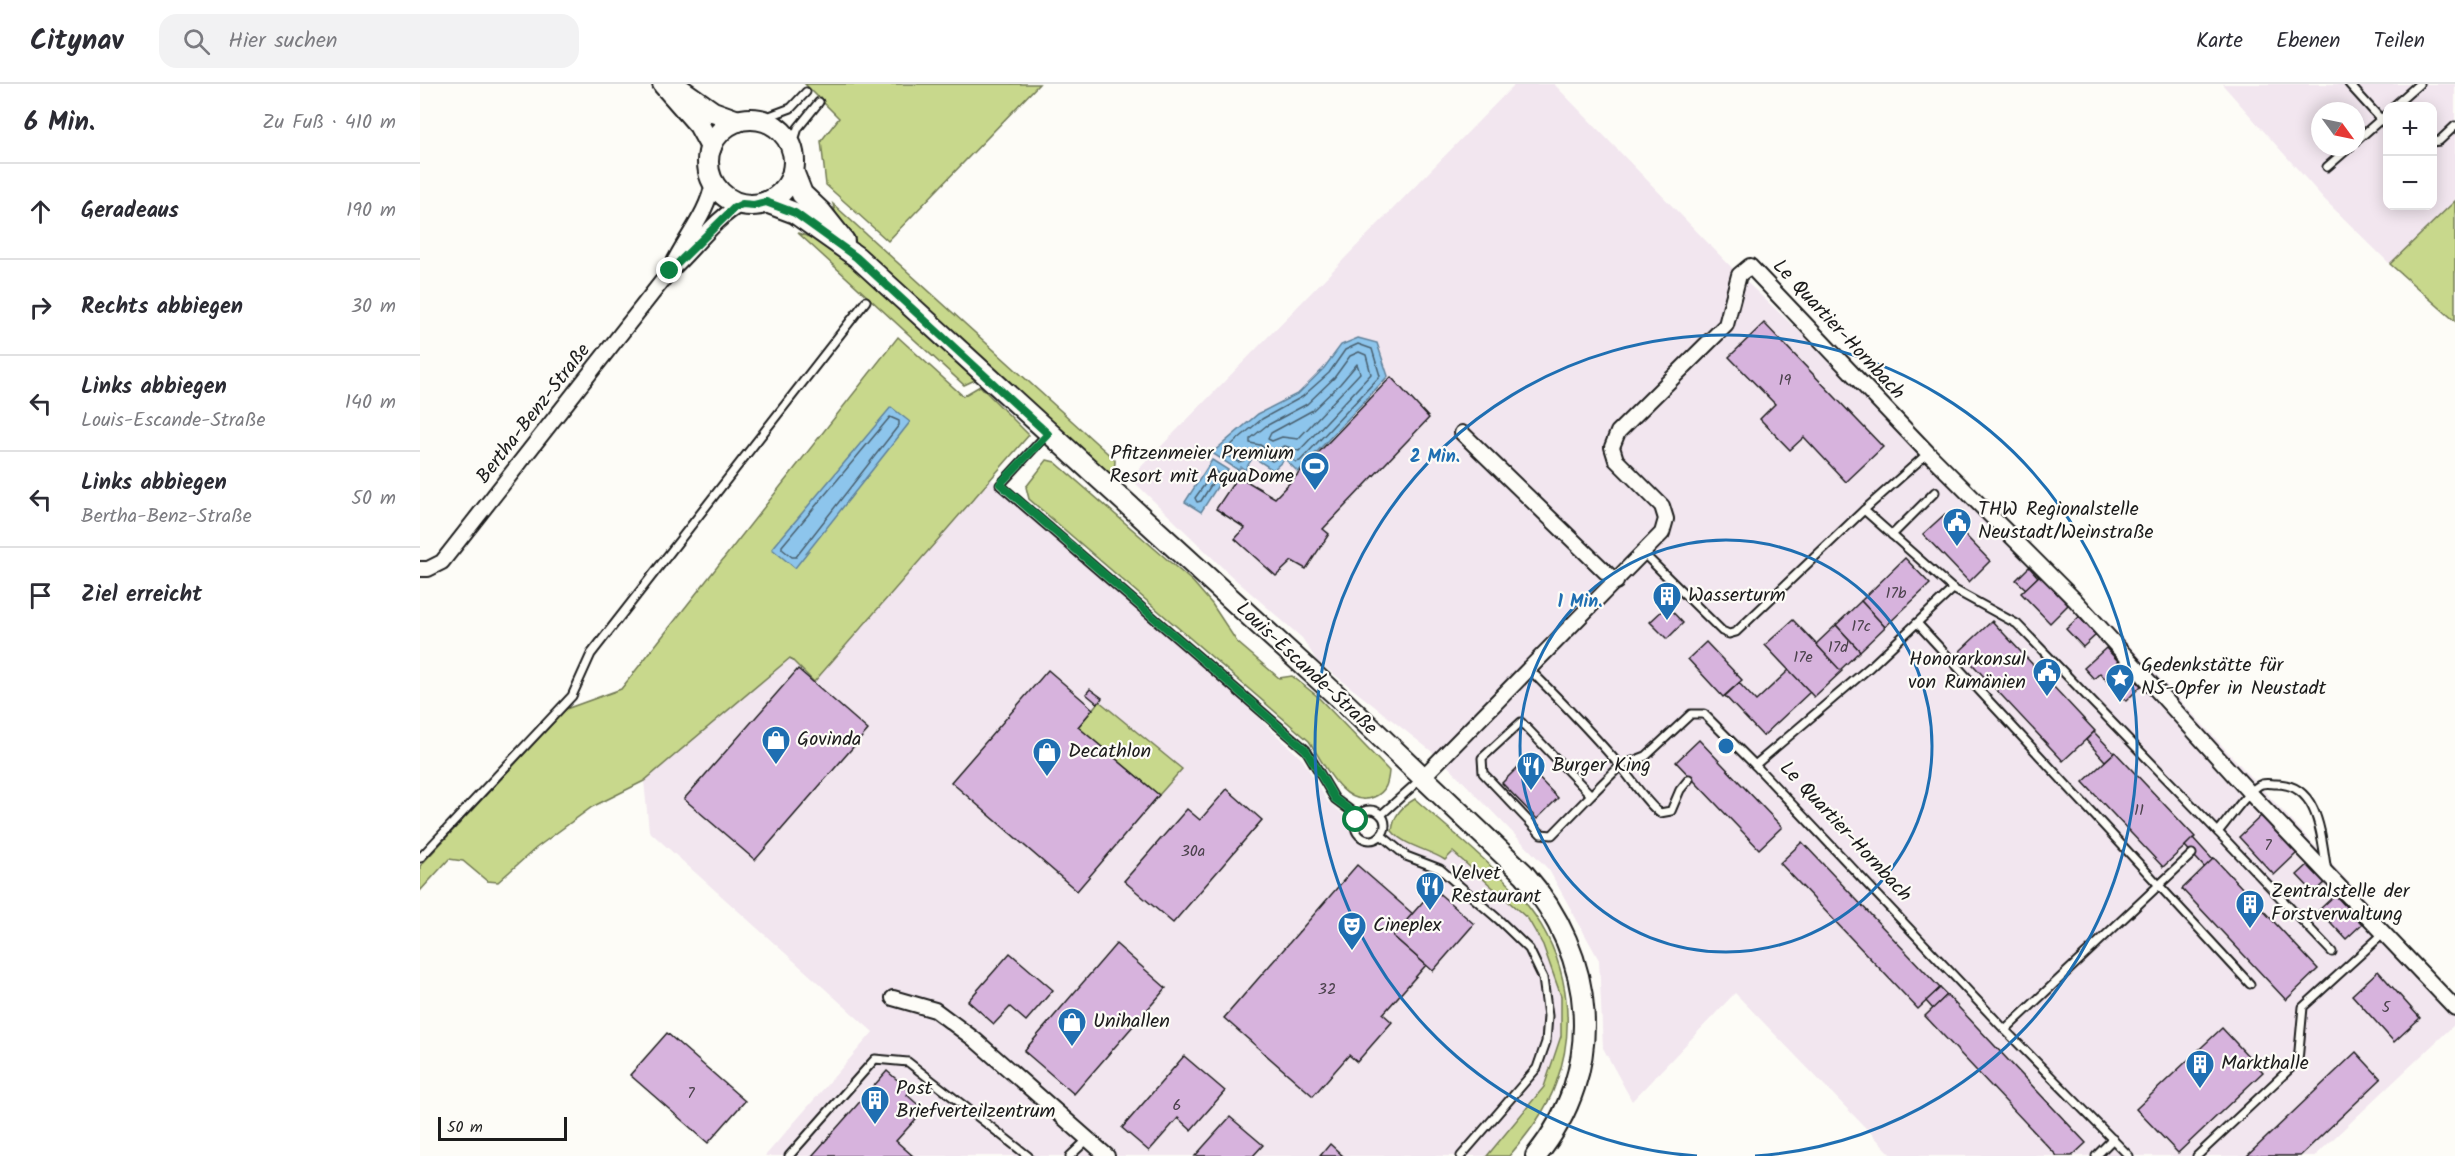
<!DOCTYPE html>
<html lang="de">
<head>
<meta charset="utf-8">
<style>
	body { margin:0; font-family:Kalam,sans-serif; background:#f2f2f3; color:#2b2b33 }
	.controls { position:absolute; right:18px; top:18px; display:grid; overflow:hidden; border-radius:12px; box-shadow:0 3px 15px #0003 }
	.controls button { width:54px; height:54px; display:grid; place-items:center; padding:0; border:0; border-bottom:2px solid #e1e1e2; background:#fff; color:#2b2b33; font:30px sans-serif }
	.compass { position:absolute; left:1891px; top:18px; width:54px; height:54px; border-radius:50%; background:#fff; box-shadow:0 3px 15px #0003; rotate:123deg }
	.scale { position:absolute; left:18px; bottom:15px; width:129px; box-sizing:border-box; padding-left:6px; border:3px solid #1c1c1c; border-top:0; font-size:16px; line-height:21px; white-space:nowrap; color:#1c1c1c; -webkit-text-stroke:4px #fdfcf7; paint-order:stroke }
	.stop { position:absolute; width:18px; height:18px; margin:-14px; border:4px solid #0b8043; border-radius:50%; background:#fff }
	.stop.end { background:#0b8043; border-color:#fff; box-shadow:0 2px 6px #0008 }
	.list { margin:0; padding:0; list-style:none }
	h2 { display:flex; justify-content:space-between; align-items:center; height:78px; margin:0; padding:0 24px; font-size:26px }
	h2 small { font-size:20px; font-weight:400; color:#7c7c81 }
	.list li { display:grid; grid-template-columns:39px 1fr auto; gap:18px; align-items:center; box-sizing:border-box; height:96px; padding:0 24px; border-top:2px solid #e1e1e2 }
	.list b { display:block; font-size:22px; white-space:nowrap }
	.list p { margin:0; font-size:20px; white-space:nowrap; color:#7c7c81 }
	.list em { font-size:20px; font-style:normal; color:#7c7c81 }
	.icon { flex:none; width:33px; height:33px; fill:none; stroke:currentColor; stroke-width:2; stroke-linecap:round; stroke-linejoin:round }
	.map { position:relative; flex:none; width:2035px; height:1072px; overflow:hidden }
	header { display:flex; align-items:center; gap:36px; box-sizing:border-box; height:84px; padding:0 30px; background:#fff; border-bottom:2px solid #e1e1e2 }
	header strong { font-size:28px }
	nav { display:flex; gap:33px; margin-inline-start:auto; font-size:21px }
	.search { width:420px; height:54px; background:#f2f2f3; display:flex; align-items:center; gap:15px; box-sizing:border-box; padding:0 21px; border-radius:18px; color:#7c7c81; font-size:22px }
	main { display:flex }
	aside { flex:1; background:#fff }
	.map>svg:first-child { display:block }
	.built { fill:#f2e6ef; fill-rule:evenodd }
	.green { fill:#c8d88c; stroke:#727a54; stroke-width:1.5 }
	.water { fill:#8dc5ec; stroke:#608199; stroke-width:1.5 }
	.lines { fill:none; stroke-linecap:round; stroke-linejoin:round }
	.shore { stroke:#49606f; stroke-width:1.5 }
	.building { fill:#d7b3dd; stroke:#1c1c1c; stroke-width:1.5 }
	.lane-casing { stroke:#1c1c1c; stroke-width:11 }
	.street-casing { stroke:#1c1c1c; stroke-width:18 }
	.secondary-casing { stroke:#1c1c1c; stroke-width:24 }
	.lane { stroke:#fdfcf7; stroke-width:7 }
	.street { stroke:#fdfcf7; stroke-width:14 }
	.secondary { stroke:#fdfcf7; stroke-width:20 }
	.route { stroke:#0b8043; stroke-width:8 }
	.ring { fill:none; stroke:#1f6fb2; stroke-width:3 }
	.labels { text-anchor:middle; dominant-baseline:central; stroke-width:4.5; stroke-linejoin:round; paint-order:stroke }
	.number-label { font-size:16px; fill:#4b424c }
	.street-label { font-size:20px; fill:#1c1c1c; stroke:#fdfcf7 }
	.poi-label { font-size:20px; fill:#1c1c1c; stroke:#fdfcf7; text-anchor:start }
	.centre { fill:#1f6fb2; stroke:#fdfcf7; stroke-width:3 }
	.ring-label { font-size:18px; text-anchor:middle; font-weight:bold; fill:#1f6fb2; stroke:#fdfcf7; stroke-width:4.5; stroke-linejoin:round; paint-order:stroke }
</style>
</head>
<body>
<header>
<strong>Citynav</strong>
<div class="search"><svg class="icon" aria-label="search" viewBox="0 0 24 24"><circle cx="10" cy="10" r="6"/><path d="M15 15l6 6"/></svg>Hier suchen</div>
<nav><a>Karte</a><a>Ebenen</a><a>Teilen</a></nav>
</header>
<main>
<aside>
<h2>6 Min.<small>Zu Fuß · 410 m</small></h2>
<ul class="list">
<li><svg class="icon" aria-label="ahead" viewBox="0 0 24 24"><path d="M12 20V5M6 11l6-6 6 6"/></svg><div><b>Geradeaus</b></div><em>190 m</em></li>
<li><svg class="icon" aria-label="right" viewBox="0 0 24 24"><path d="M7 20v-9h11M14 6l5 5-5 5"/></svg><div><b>Rechts abbiegen</b></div><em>30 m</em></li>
<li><svg class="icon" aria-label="left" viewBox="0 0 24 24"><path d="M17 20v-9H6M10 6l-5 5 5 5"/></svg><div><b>Links abbiegen</b><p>Louis-Escande-Straße</p></div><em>140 m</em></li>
<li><svg class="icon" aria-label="left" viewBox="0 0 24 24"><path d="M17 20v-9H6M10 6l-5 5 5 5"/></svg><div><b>Links abbiegen</b><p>Bertha-Benz-Straße</p></div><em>50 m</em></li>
<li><svg class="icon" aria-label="arrive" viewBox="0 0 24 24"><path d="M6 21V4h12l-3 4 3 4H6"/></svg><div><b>Ziel erreicht</b></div></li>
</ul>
</aside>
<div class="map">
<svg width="2035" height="1072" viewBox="0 0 2035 1072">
	<rect width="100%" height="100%" fill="#fdfcf7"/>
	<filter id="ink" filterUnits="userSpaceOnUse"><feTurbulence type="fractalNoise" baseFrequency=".0167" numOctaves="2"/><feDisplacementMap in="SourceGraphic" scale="12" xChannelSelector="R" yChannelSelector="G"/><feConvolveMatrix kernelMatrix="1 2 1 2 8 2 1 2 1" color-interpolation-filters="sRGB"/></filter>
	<g filter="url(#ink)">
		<!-- built -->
		<g class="built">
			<path d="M1095 0H1134L1319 191 1670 519 2035 913V940L1895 1072H1473L1315 909 1212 1017 1183 964 1179 876 1129 786 1020 674 897 577 882 554 808 489 710 394Z"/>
			<path d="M1802 0H2035V117L1970 180 1905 116ZM1968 22H2012V122H1968ZM1900 27H1936V63H1900Z"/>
			<path d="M571 395 802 599 883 676 908 718 962 761 996 726 1115 837 1144 910V947L1136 990 1083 1072H345L453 948 229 747 224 697 371 574 395 597Z"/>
		</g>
		<!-- green -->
		<g class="green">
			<path d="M385 0H619L468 157 406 101 401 57 419 34Z"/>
			<path d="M2035 117V237L1970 180Z"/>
			<path d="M413 120 695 376 694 396 420 145Z"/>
			<path d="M378 149 406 159 555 296 544 301Z"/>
			<path d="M478 253 543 312 560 302 609 351 394 598 370 574 224 697 172 723 116 764 78 798 67 797 43 777 29 775 0 807V782L146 625 201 605Z"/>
			<path d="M627 376 635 378 773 498 792 520 817 558 859 594 872 592 897 612 969 687C968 699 966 708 954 713 924 726 903 678 889 657L609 415 606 403Z"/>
			<path d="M679 617 762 685 739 711 658 643Z"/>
			<path d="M995 715C1033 749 1076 782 1108 822 1147 872 1158 940 1136 999 1127 1026 1107 1051 1089 1072H1067L1124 1003 1141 952V912L1123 861 1108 835 1033 768 1025 776C1008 765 986 763 972 747 974 731 981 723 995 715Z"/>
		</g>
		<!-- water -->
		<g class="water">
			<path d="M938 254 957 259 968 292 878 388 865 375 853 386 833 373 825 386 821 383 818 386 792 369 838 330 879 309 904 284 921 261Z"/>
			<path d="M471 323 490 338 375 484 352 465Z"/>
			<path d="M792 376 808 386 781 428 765 418Z"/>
		</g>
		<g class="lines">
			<!-- shore -->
			<g class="shore">
				<path d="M938 260 952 265 960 292 880 377 876 378 865 370 852 377 834 367 829 369 823 377 818 378 805 370V366L842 335 882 313 909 289 925 266Z"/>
				<path d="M939 268 946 271 951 290 879 367 865 362 851 368 840 361 830 359V355L846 342 887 320 914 294 930 272Z"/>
				<path d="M937 280 940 289 878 355 862 353 852 357 848 355 851 349 893 326 920 300Z"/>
				<path d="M470 333 479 337V341L376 473H372L362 465V462Z"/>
				<path d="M795 386 798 390 781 417 777 418 775 414Z"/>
			</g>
		</g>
		<!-- building -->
		<g class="building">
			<path d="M1344 239 1463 363 1426 398 1384 353 1370 366 1340 335 1355 320 1309 273Z"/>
			<path d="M971 293 1009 334 903 445 909 450 886 485 872 477 856 492 815 455 825 444 796 425 818 392 855 414Z"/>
			<path d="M1525 430 1570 477 1549 498 1503 450Z"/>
			<path d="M1485 474 1510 500 1465 543 1441 517Z"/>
			<path d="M1609 483 1618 493 1606 505 1596 496Z"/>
			<path d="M1620 491 1648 521 1630 539 1601 509Z"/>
			<path d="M1441 517 1465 543 1440 567 1416 541Z"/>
			<path d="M1247 522 1263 539 1247 555 1230 538Z"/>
			<path d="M1659 533 1676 551 1663 563 1646 545Z"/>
			<path d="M1373 536 1422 587 1394 613 1345 561Z"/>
			<path d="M1572 537 1675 647 1643 677 1540 567Z"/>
			<path d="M1416 541 1440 567 1420 586 1396 560Z"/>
			<path d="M1286 558 1322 596 1303 613 1268 575Z"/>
			<path d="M1686 564 1721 602 1706 617 1680 589 1674 595 1664 584Z"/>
			<path d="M378 585 448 646 335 776 264 715Z"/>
			<path d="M628 586 673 625 658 643 739 711 657 807 531 698Z"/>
			<path d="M1369 586 1390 608 1343 652 1305 612 1319 599 1336 617Z"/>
			<path d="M670 605 682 614 678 620 666 610Z"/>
			<path d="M1674 648 1694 669 1685 677 1666 656Z"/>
			<path d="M1279 656 1362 743 1339 765 1256 678Z"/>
			<path d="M1695 668 1775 753 1743 783 1663 698Z"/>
			<path d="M1103 678 1138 714 1117 735 1082 699Z"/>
			<path d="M807 705 842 736 753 839 704 797 767 725 780 736Z"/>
			<path d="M1841 732 1877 769 1854 791 1819 753Z"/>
			<path d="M1773 754 1793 776 1785 784 1765 762Z"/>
			<path d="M1382 758 1520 904 1498 925 1360 779Z"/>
			<path d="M1794 774 1898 885 1866 916 1762 805Z"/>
			<path d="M1890 779 1907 797 1894 809 1877 791Z"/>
			<path d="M937 781 993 830 973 852 1006 881 963 930 972 938 937 978 929 971 893 1012 804 934Z"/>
			<path d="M1014 805 1054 840 1013 887 973 852Z"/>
			<path d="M1915 811 1942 840 1926 855 1899 826Z"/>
			<path d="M696 860 746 904 654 1010 604 967Z"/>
			<path d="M590 869 633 906 606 937 590 923 574 940 548 917Z"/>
			<path d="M1958 887 2000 934 1974 958 1932 911Z"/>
			<path d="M1520 904 1527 911 1513 925 1506 917Z"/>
			<path d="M1527 911 1666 1059 1652 1072H1637L1505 932Z"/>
			<path d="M1802 944 1843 988 1758 1069 1716 1025Z"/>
			<path d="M247 949 325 1017 288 1059 210 991Z"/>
			<path d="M1936 968 1961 995 1880 1072H1827Z"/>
			<path d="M764 972 805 1007 771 1046 758 1034 729 1067 702 1044Z"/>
			<path d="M467 987 490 1007 487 1011 504 1026 476 1057 493 1072H392Z"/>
			<path d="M810 1033 843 1061 833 1072H775Z"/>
			<path d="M910 1060 923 1072H900Z"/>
		</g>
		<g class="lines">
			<!-- lane casing -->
			<g class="lane-casing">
				<g id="lane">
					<path d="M1929 0 1968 43"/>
					<path d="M1974 22 1999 0"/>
					<path d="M339 36 371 24 386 8"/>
					<path d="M1936 57 1968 29"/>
					<path d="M2012 58 2019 57 2035 42"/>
					<path d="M372 63 378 44 399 18"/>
					<path d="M1907 83 1930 63"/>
					<path d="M627 350 580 401 886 666 915 715 938 732"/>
					<path d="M1508 369 1444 426 1533 505 1597 540 1798 748C1808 737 1829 704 1842 700 1846 699 1852 700 1856 700 1900 700 1901 754 1907 787"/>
					<path d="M1472 451 1515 408"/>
					<path d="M1224 470 1302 547 1309 550 1316 548 1444 426"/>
					<path d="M1533 505 1450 583 1335 681 1585 946 1772 770"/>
					<path d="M1497 539 1830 900"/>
					<path d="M1109 585C1140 616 1172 649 1201 683 1212 696 1227 720 1240 729L1251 727 1260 706 1269 695"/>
					<path d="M1171 711 1132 751 1121 750 1063 689 1062 674 1101 638 1171 711 1200 682 1226 672 1271 630H1284L1335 681"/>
					<circle cx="950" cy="741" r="15"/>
					<path d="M961 731 1002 694"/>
					<path d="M1798 748 1912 868"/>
					<path d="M961 751 986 772 1020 785 1078 835 1109 865 1123 894 1128 932 1126 958 1117 984 1041 1072"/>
					<path d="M0 774 152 612 171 570 446 217"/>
					<path d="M1585 946 1709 1072"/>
					<path d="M369 1072 455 975 488 978 608 1072"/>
					<path d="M650 1072 668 1055"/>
					<path d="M1676 1072 1693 1055"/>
					<path d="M1777 1072 1878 977 1883 923 1964 849"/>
				</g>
			</g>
			<!-- street casing -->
			<g class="street-casing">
				<g id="street">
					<path d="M252 182C265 154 288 129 293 98"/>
					<path d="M1042 349 1196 498"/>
					<path d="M0 485H8L22 478 250 187C272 167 298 131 322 120"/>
					<path d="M1002 694 1242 449 1246 435 1242 422 1196 376 1192 363 1198 348 1306 241 1319 191 1330 182 1508 369 1655 516 1830 709 2035 924"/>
					<path d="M473 914 515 926 554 955 687 1072"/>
				</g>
			</g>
			<!-- secondary casing -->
			<g class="secondary-casing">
				<g id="secondary">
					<path d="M243 0 279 41 291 63"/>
					<path d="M253 0 293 28 318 37"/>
					<circle cx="331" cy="78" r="43"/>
					<path d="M373 87 382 110 401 128 424 157"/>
					<path d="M346 118 375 129 437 173 925 619 1104 790C1176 872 1187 985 1116 1072"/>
				</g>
			</g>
			<!-- lane -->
			<use href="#lane" class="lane"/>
			<!-- street -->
			<use href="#street" class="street"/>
			<!-- secondary -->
			<use href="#secondary" class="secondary"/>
		</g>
	</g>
	<g class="lines" filter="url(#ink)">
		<!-- route -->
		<path class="route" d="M250 187 314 124 322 120 334 121 346 118 375 129 436 173 628 350 580 400 886 666 915 715 938 732 936 736"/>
	</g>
	<!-- distance rings -->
	<g class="ring">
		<circle cx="1306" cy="662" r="206"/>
		<path d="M1277 1072A411 411 0 1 1 1335 1072"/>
	</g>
	<!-- icons -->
	<defs>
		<g id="stadium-pin" transform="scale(1.5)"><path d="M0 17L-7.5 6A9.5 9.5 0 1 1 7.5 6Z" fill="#1f6fb2" stroke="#fdfcf7"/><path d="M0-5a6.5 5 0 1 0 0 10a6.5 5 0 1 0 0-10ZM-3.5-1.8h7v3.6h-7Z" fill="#fff"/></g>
		<g id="civic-pin" transform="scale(1.5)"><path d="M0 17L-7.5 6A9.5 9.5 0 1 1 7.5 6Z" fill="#1f6fb2" stroke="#fdfcf7"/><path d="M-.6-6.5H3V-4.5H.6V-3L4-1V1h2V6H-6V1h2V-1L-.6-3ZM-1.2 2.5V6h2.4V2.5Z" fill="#fff"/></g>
		<g id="building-pin" transform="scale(1.5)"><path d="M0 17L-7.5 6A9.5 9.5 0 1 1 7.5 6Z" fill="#1f6fb2" stroke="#fdfcf7"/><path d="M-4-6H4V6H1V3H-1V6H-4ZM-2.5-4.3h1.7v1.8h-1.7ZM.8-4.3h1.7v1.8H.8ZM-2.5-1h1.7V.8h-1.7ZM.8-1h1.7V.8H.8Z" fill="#fff"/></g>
		<g id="sight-pin" transform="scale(1.5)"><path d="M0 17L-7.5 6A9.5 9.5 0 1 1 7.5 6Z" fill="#1f6fb2" stroke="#fdfcf7"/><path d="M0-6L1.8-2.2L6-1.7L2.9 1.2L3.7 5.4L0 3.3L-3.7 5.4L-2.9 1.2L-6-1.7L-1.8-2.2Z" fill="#fff"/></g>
		<g id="shop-pin" transform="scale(1.5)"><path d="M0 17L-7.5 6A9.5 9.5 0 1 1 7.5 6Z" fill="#1f6fb2" stroke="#fdfcf7"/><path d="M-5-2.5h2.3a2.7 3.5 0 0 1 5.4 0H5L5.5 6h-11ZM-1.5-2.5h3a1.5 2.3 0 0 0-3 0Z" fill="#fff"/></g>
		<g id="restaurant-pin" transform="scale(1.5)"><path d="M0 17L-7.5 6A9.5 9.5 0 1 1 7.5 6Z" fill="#1f6fb2" stroke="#fdfcf7"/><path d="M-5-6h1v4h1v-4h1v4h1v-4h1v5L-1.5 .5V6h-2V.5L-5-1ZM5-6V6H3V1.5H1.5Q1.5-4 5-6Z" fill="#fff"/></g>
		<g id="theatre-pin" transform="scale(1.5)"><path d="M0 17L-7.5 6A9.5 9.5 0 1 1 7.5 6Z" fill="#1f6fb2" stroke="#fdfcf7"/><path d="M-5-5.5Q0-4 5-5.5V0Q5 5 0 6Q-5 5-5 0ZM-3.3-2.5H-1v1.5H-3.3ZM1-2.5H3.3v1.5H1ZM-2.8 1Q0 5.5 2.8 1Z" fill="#fff"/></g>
	</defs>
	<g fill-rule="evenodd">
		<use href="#stadium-pin" x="895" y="382"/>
		<use href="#civic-pin" x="1537" y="438"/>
		<use href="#building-pin" x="1247" y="512"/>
		<use href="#civic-pin" x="1627" y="588"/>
		<use href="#sight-pin" x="1700" y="594"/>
		<use href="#shop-pin" x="356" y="656"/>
		<use href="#shop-pin" x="627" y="668"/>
		<use href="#restaurant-pin" x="1111" y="682"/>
		<use href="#restaurant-pin" x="1010" y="802"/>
		<use href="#building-pin" x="1830" y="820"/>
		<use href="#theatre-pin" x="932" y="842"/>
		<use href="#shop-pin" x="652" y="938"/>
		<use href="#building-pin" x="1780" y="980"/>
		<use href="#building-pin" x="455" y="1016"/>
	</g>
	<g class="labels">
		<!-- number labels -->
		<g class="number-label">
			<text x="1365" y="296">19</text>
			<text x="1476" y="509">17b</text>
			<text x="1441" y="542">17c</text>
			<text x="1418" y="563">17d</text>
			<text x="1383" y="573">17e</text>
			<text x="1719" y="726">11</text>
			<text x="1848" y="761">7</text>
			<text x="773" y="767">30a</text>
			<text x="907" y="905">32</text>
			<text x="1966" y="923">5</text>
			<text x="271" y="1009">7</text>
			<text x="757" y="1021">6</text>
		</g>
		<!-- street labels -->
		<g class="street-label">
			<text transform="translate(1418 246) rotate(47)">Le Quartier-Hornbach</text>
			<text transform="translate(114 330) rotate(-52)">Bertha-Benz-Straße</text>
			<text transform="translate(886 585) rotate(43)">Louis-Escande-Straße</text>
			<text transform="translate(1425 748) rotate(47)">Le Quartier-Hornbach</text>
		</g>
		<!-- poi labels -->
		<g class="poi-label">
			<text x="874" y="370" text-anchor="end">Pfitzenmeier Premium<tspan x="874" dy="23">Resort mit AquaDome</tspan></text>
			<text x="1558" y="426">THW Regionalstelle<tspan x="1558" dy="23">Neustadt/Weinstraße</tspan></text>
			<text x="1268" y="512">Wasserturm</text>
			<text x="1606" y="576" text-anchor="end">Honorarkonsul<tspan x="1606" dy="23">von Rumänien</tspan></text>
			<text x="1721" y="582">Gedenkstätte für<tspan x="1721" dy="23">NS-Opfer in Neustadt</tspan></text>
			<text x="377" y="656">Govinda</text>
			<text x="648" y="668">Decathlon</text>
			<text x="1132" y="682">Burger King</text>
			<text x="1031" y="790">Velvet<tspan x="1031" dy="23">Restaurant</tspan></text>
			<text x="1851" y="808">Zentralstelle der<tspan x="1851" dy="23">Forstverwaltung</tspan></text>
			<text x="953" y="842">Cineplex</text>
			<text x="673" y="938">Unihallen</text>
			<text x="1801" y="980">Markthalle</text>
			<text x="476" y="1005">Post<tspan x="476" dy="23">Briefverteilzentrum</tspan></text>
		</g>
	</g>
	<circle cx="1306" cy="662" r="9" class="centre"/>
	<g class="ring-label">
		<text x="1015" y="378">2 Min.</text>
		<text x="1160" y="523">1 Min.</text>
	</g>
</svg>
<div class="controls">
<button>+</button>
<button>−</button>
</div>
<svg class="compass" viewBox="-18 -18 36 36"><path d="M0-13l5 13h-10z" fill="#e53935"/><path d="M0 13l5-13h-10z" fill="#7c7c81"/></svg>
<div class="scale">50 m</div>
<div class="stop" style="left:936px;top:736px"></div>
<div class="stop end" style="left:250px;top:187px"></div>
</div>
</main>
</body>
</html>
